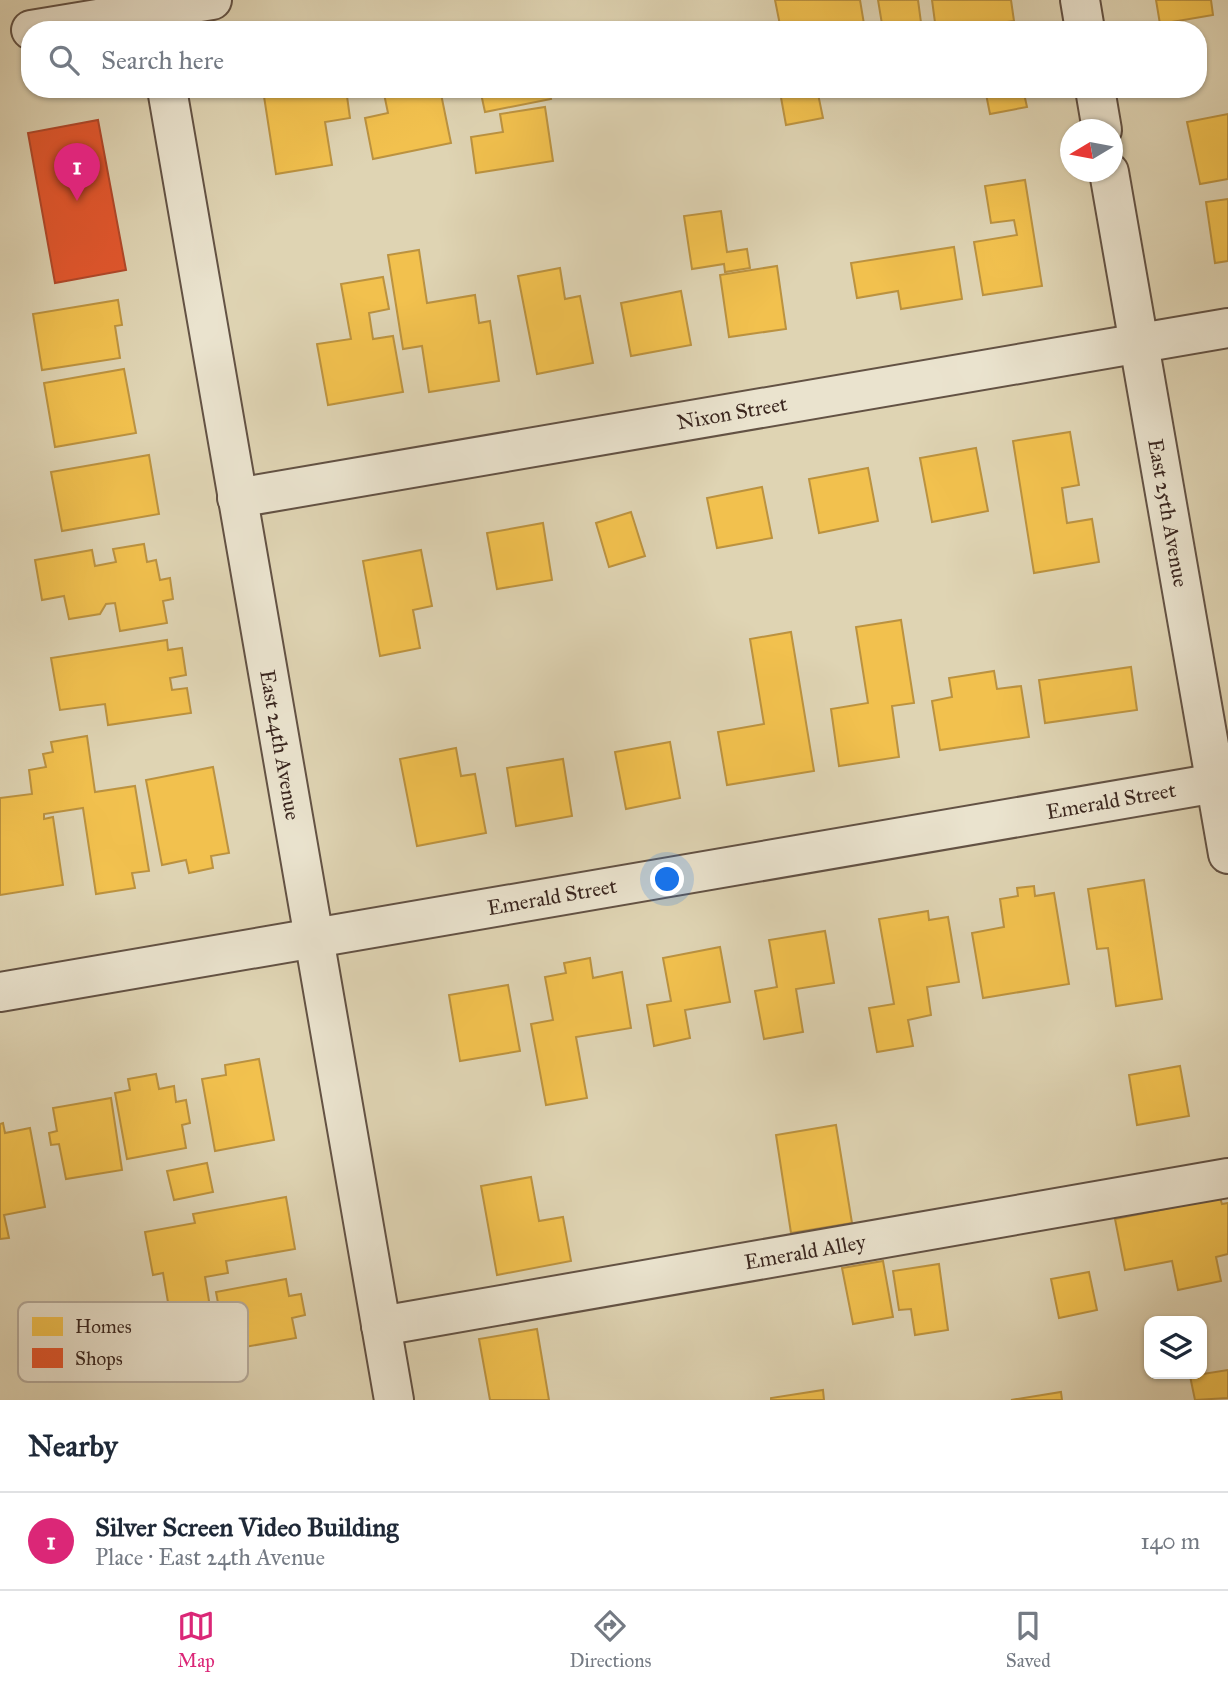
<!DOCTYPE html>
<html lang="en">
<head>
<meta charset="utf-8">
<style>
	body { margin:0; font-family:"IM FELL Great Primer",serif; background:#f6f6f7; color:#1f2937 }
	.controls { position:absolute; right:21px; bottom:21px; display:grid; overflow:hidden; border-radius:14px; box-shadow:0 2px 5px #0004 }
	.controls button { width:63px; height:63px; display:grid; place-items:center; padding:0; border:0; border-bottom:2px solid #e0e1e3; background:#fff; color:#1f2937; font:35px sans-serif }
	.compass { position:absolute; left:1060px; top:119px; width:63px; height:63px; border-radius:50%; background:#fff; box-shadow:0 2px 5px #0004; rotate:260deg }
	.you { position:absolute; left:668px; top:880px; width:24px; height:24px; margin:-18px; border:5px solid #fff; border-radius:50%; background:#1a73e8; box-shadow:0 0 0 10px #1a73e833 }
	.badge { display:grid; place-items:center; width:46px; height:46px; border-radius:50%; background:#db2777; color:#fff; font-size:23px; font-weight:700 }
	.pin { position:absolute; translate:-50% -58px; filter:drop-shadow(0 2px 4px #0008) }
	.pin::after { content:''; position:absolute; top:37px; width:24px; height:21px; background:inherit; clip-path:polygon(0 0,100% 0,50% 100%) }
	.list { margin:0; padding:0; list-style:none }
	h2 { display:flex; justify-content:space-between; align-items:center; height:91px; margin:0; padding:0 28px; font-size:30px }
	h2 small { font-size:23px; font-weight:400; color:#747a83 }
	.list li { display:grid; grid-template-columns:46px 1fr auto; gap:21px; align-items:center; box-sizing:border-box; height:98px; padding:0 28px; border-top:2px solid #e0e1e3 }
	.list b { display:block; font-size:26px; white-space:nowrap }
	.list p { margin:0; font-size:23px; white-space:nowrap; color:#747a83 }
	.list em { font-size:23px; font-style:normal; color:#747a83 }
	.icon { flex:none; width:38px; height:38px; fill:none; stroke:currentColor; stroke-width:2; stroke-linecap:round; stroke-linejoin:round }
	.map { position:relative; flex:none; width:1228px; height:1400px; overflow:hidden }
	.search { position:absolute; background:#fff; box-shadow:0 2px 5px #0004; left:21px; right:21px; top:21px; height:77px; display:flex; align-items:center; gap:18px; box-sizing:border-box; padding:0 24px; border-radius:28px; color:#747a83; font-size:26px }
	.sheet { height:189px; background:#fff }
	nav { display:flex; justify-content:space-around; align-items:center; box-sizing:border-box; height:98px; border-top:2px solid #e0e1e3; background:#fff; font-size:19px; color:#747a83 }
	nav a { display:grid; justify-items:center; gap:4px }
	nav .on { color:#db2777 }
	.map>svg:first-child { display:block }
	.homes { fill:#f2c14e; stroke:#bb9240; stroke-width:2 }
	.shops { fill:#e4572e; stroke:#b1482a; stroke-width:2 }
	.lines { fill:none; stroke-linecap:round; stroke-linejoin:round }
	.minor-casing { stroke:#635244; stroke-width:42 }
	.minor { stroke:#eae3ce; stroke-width:38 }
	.labels { text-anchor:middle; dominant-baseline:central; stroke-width:7; stroke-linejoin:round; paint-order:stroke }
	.street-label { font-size:21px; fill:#3a261f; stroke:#eae3ce }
	.key { fill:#eae3ce; stroke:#b5aa9a; stroke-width:2 }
	.key-label { font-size:19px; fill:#3a261f }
</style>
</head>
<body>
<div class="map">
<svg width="1228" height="1400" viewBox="0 0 1228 1400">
	<rect width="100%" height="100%" fill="#dfd4b3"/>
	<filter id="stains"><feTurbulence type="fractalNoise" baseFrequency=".00286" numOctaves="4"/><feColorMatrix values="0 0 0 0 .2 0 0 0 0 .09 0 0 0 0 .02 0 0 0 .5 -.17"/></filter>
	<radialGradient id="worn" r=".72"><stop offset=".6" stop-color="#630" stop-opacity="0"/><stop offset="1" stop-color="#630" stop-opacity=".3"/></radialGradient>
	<!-- homes -->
	<g class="homes">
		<path d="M775 0H860L865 30H781Z"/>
		<path d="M878 0H918L922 30H883Z"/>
		<path d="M932 0H1011L1014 21 979 26 980 30H936Z"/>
		<path d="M1156 0H1211L1213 15 1160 24Z"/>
		<path d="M536 24 538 30H507Z"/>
		<path d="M654 26 655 30H626Z"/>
		<path d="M346 89 350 118 325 122 332 165 276 174 263 90Z"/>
		<path d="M383 89H440L451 143 373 159 365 118 388 113Z"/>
		<path d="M480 89H549L551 99 485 112Z"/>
		<path d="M792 89H817L823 118 786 125 780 92Z"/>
		<path d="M985 89H1023L1027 107 990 114Z"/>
		<path d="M545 107 553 161 476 173 471 137 503 132 500 114Z"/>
		<path d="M1228 114V179L1200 184 1187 122Z"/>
		<path d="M1025 180 1042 286 983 295 974 242 1017 235 1014 220 991 223 985 186Z"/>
		<path d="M1228 199V261L1215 263 1206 202Z"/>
		<path d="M721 211 727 252 747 249 750 268 725 272 724 264 692 269 684 216Z"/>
		<path d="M954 247 962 299 901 309 898 291 857 298 851 263Z"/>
		<path d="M419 250 427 303 475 295 479 323 490 321 499 381 429 392 422 346 403 349 388 255Z"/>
		<path d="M777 266 786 329 729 337 720 275Z"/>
		<path d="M560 268 565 299 580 296 593 363 537 374 518 276Z"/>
		<path d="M383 277 389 309 369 313 373 339 393 336 403 392 328 405 317 344 351 339 341 284Z"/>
		<path d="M681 291 691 345 631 356 621 303Z"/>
		<path d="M118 300 122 325 115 326 120 358 42 370 33 314Z"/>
		<path d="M124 369 136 433 55 447 44 383Z"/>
		<path d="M1070 432 1079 485 1062 488 1067 523 1092 519 1099 562 1034 573 1013 441Z"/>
		<path d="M976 448 988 511 932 522 920 458Z"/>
		<path d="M149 455 159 514 62 531 51 472Z"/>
		<path d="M868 468 878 521 819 533 809 479Z"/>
		<path d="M762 487 772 538 717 548 707 498Z"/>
		<path d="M631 512 645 556 609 567 596 523Z"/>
		<path d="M543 523 552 580 497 589 487 533Z"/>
		<path d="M144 544 147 562 156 560 160 580 170 578 173 599 163 601 167 623 120 631 115 603 106 604 100 614 69 619 64 596 42 600 35 560 92 550 95 566 116 562 113 549Z"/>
		<path d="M421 550 432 606 413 610 420 648 380 656 363 561Z"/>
		<path d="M901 620 914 703 892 706 899 757 839 766 831 709 868 703 856 627Z"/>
		<path d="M791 632 814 771 727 785 718 732 764 724 750 639Z"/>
		<path d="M167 640 168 650 182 648 186 675 170 678 172 690 187 688 191 713 108 725 105 704 60 710 51 658Z"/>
		<path d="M1131 667 1137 710 1045 723 1039 680Z"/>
		<path d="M994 671 997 689 1021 686 1029 737 940 750 932 701 952 697 949 678Z"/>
		<path d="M87 736 95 792 135 786 149 871 132 873 135 888 96 894 83 808 44 814V819L53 817 63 885 0 895V798L32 794 29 770 46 767 43 754 53 752 51 742Z"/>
		<path d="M670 742 680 798 626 809 615 752Z"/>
		<path d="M456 748 461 776 475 774 486 833 417 846 400 759Z"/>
		<path d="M563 759 572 816 516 826 507 768Z"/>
		<path d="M213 767 229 853 211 856 213 868 189 873 186 860 162 865 146 780Z"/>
		<path d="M1144 880 1162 999 1116 1006 1108 948 1097 949 1088 889Z"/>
		<path d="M1034 886 1035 896 1054 893 1069 984 983 998 972 933 1004 927 1000 899 1018 896 1017 888Z"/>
		<path d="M928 911 929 920 948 917 959 982 927 987 931 1015 908 1020 913 1046 877 1052 869 1008 894 1004 879 919Z"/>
		<path d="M825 931 834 983 796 989 803 1032 764 1039 755 991 777 987 769 940Z"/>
		<path d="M720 947 730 1002 685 1010 690 1038 654 1046 647 1005 671 1001 663 958Z"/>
		<path d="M590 958 593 978 622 972 631 1028 576 1037 587 1098 546 1105 531 1024 553 1020 545 977 566 973 564 963Z"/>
		<path d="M508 985 520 1051 460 1061 449 995Z"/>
		<path d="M259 1059 274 1140 215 1151 202 1079 226 1075 225 1065Z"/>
		<path d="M1180 1066 1189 1116 1137 1125 1129 1075Z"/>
		<path d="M156 1074 159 1089 174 1086 176 1102 186 1100 190 1123 182 1125 186 1148 127 1159 115 1093 130 1090 128 1079Z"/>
		<path d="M111 1098 122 1170 66 1179 59 1144 51 1145 49 1133 57 1131 53 1108Z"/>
		<path d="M3 1123 5 1133 30 1128 45 1207 4 1215 9 1238 0 1239V1124Z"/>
		<path d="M836 1125 852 1223 791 1233 776 1135Z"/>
		<path d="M207 1163 213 1192 174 1200 167 1171Z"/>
		<path d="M531 1177 539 1221 563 1217 571 1261 497 1275 481 1186Z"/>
		<path d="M286 1197 295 1249 226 1261 228 1273 205 1277 210 1307 170 1314 163 1273 153 1275 145 1232 195 1223 193 1214Z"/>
		<path d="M1220 1198 1222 1204 1228 1203V1254L1216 1257 1221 1281 1178 1290 1172 1261 1125 1270 1115 1219Z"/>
		<path d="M883 1261 893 1317 853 1324 842 1268Z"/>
		<path d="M939 1264 948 1330 915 1335 911 1309 899 1310 893 1271Z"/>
		<path d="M1089 1272 1097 1310 1059 1318 1051 1279Z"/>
		<path d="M286 1279 289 1296 301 1294 305 1315 292 1318 296 1338 199 1355 193 1319 220 1314 216 1292Z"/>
		<path d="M537 1329 549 1400H490L479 1339Z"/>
		<path d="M1228 1370V1398L1195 1400 1190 1376Z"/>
		<path d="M823 1390 824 1400H771V1398Z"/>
		<path d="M1061 1392 1062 1400H1011Z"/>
	</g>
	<!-- shops -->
	<path class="shops" d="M98 120 126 270 55 283 28 133Z"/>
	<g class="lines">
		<!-- minor casing -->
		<g class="minor-casing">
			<g id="minor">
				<path d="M1080 0 1085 30"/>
				<path d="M31 30 212 0"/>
				<path d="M167 89 394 1400"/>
				<path d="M1095 89 1102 130"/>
				<path d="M1109 172 1228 854"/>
				<path d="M237 498 1228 328"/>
				<path d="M0 992 1228 781"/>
				<path d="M381 1326 1228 1178"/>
			</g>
		</g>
		<!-- minor -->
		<use href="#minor" class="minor"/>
	</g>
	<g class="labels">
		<!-- street labels -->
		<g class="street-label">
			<text transform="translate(732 413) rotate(-10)">Nixon Street</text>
			<text transform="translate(1168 513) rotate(80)">East 25th Avenue</text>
			<text transform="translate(280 745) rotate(80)">East 24th Avenue</text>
			<text transform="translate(1111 801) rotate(-10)">Emerald Street</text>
			<text transform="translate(552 897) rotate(-10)">Emerald Street</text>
			<text transform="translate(805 1252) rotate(-10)">Emerald Alley</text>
		</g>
	</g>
	<!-- legend -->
	<rect x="18" y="1302" width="230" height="80" rx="10" class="key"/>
	<rect x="32" y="1317" width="31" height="19" fill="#f2c14e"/>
	<rect x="32" y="1348" width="31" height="20" fill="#e4572e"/>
	<g class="key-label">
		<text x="75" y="1333">Homes</text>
		<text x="75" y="1365">Shops</text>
	</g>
	<rect width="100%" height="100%" filter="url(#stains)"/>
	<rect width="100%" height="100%" fill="url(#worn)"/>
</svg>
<div class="controls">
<button><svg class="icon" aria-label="layers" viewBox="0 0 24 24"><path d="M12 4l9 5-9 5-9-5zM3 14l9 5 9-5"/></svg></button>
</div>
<svg class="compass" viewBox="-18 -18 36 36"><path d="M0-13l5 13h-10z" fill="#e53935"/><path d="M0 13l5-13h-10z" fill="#747a83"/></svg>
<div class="you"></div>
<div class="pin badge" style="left:77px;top:201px">1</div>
<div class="search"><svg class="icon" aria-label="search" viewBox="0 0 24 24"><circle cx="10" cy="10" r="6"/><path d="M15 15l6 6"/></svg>Search here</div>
</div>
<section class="sheet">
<h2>Nearby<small></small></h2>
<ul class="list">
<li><span class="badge">1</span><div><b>Silver Screen Video Building</b><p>Place · East 24th Avenue</p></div><em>140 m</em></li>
</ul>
</section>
<nav>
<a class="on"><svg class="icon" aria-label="map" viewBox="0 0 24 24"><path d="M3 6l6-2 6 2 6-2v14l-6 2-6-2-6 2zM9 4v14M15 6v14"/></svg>Map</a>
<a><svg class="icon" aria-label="directions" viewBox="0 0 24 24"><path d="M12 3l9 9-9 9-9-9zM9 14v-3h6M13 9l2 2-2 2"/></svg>Directions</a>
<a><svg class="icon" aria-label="saved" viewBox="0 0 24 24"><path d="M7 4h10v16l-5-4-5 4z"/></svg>Saved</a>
</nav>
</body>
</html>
